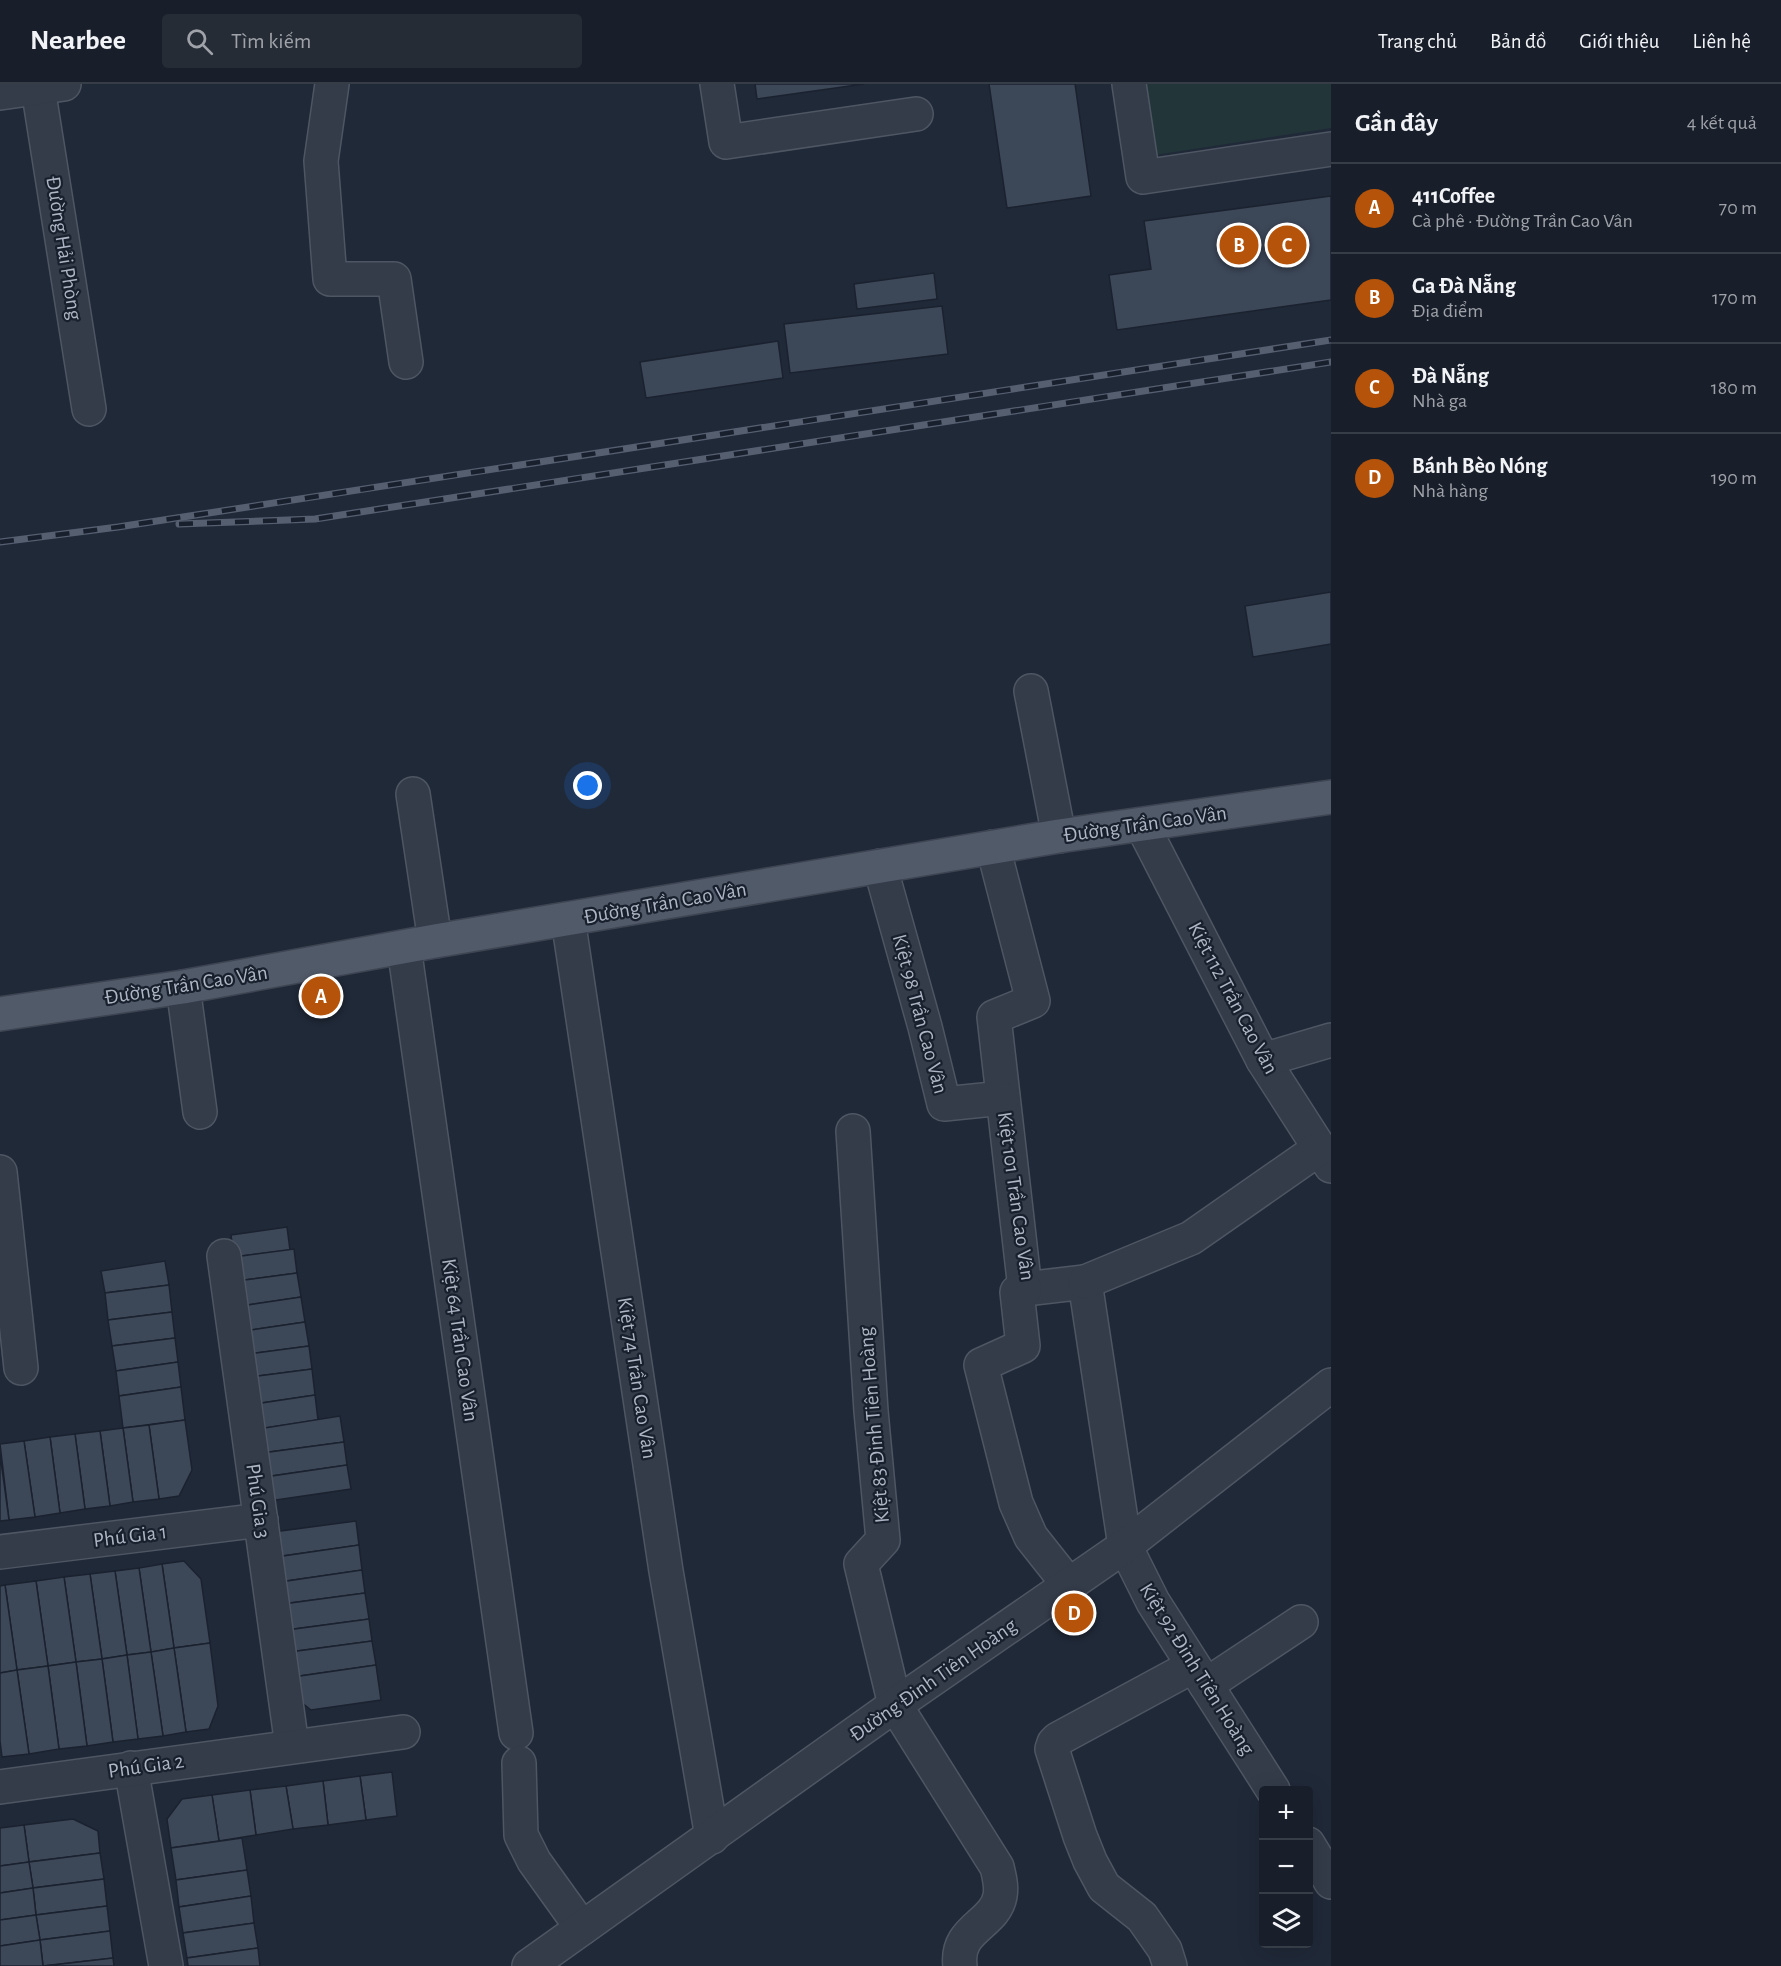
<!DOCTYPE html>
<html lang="vi">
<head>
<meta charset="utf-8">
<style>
	body { margin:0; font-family:"Alegreya Sans",sans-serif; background:#252c36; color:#f1f3f6 }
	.controls { position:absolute; right:18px; bottom:18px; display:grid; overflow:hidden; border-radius:6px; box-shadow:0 6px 24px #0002 }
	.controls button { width:54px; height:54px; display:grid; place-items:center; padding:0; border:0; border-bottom:2px solid #363d47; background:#181f2a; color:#f1f3f6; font:30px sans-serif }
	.you { position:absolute; left:588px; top:702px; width:21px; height:21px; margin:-15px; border:4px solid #fff; border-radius:50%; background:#1a73e8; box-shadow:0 0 0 9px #1a73e833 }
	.badge { display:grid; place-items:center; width:39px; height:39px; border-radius:50%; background:#b45309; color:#fff; font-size:20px; font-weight:700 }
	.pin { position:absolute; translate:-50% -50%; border:3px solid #fff; box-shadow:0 2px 6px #0006 }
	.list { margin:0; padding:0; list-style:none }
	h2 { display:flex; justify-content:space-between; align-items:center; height:78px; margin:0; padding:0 24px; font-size:26px }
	h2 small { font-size:20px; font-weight:400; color:#9fa2a8 }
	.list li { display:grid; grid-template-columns:39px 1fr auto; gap:18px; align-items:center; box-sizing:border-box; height:90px; padding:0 24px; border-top:2px solid #363d47 }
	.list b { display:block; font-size:22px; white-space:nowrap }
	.list p { margin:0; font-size:20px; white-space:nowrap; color:#9fa2a8 }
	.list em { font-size:20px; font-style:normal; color:#9fa2a8 }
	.icon { flex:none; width:33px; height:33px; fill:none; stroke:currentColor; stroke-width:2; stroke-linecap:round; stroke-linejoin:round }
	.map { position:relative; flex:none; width:1331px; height:1882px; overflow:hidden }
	header { display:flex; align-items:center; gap:36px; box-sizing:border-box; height:84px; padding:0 30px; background:#181f2a; border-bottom:2px solid #363d47 }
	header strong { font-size:28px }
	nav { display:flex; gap:33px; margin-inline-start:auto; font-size:21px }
	.search { width:420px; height:54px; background:#252c36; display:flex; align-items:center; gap:15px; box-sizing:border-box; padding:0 21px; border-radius:6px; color:#9fa2a8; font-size:22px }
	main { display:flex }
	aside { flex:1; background:#181f2a }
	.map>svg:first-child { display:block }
	.green { fill:#223539 }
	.building { fill:#3c4758; stroke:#1b222f; stroke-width:1.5 }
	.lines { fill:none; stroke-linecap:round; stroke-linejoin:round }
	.minor-casing { stroke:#4e5663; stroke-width:36 }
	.major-casing { stroke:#3d4452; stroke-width:36 }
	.minor { stroke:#343b49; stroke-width:33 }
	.major { stroke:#515a69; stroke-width:33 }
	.rail-casing { stroke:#555f70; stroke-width:7 }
	.rail { stroke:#19202d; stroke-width:4.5; stroke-dasharray:14; stroke-linecap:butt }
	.labels { text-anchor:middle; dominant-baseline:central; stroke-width:4.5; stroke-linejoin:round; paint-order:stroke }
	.street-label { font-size:21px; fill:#aeb6c5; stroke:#19202d }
</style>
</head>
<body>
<header>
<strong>Nearbee</strong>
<div class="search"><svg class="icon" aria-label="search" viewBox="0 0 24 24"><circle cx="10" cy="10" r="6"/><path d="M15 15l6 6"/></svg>Tìm kiếm</div>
<nav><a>Trang chủ</a><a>Bản đồ</a><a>Giới thiệu</a><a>Liên hệ</a></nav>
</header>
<main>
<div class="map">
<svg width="1331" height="1882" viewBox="0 0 1331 1882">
	<rect width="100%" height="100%" fill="#202938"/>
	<!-- green -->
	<path class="green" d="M1144 0H1331V44L1155 71Z"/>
	<!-- building -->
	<g class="building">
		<path d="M755 0H864L757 15Z"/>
		<path d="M989 0H1075L1091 112 1007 124Z"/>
		<path d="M1331 112V216L1117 246 1109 191 1151 185 1144 137Z"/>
		<path d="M934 189 937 215 857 225 854 200Z"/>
		<path d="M942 222 948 270 790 289 784 240Z"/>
		<path d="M778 257 783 294 646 314 640 278Z"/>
		<path d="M1331 508V560L1253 573 1245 522Z"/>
		<path d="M287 1143 290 1166 234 1173 231 1151Z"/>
		<path d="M294 1165 297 1189 237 1197 234 1173Z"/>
		<path d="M165 1177 169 1201 105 1209 101 1187Z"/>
		<path d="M297 1189 301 1213 241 1222 237 1197Z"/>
		<path d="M169 1201 172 1228 108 1236 105 1209Z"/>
		<path d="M301 1213 305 1238 244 1247 241 1222Z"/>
		<path d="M172 1228 175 1254 112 1262 108 1236Z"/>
		<path d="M305 1238 309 1262 248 1270 244 1247Z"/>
		<path d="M175 1254 178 1278 116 1287 112 1262Z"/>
		<path d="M309 1262 312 1285 251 1293 248 1270Z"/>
		<path d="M178 1278 181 1303 119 1312 116 1287Z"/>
		<path d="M312 1285 315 1311 255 1320 251 1293Z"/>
		<path d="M181 1303 185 1336 123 1344 119 1312Z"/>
		<path d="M315 1311 318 1336 258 1345 255 1320Z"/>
		<path d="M340 1332 344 1358 262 1369 258 1345Z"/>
		<path d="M185 1336 192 1386 179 1412 159 1415 149 1341Z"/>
		<path d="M149 1341 159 1415 133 1418 123 1344Z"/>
		<path d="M123 1344 133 1418 110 1422 100 1347Z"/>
		<path d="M100 1347 110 1422 85 1425 75 1350Z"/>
		<path d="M75 1350 85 1425 60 1429 50 1353Z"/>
		<path d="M50 1353 60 1429 35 1433 24 1357Z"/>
		<path d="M24 1357 35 1433 9 1436 0 1360Z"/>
		<path d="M344 1358 347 1381 265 1393 262 1369Z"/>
		<path d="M0 1370 9 1436 0 1437Z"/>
		<path d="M347 1381 351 1405 269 1417 265 1393Z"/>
		<path d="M356 1437 359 1461 276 1473 273 1448Z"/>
		<path d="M359 1461 362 1486 280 1498 276 1473Z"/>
		<path d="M184 1477 201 1495 210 1559 174 1564 162 1480Z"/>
		<path d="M162 1480 174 1564 151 1568 139 1484Z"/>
		<path d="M139 1484 151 1568 127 1571 115 1487Z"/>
		<path d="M362 1486 365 1509 283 1520 280 1498Z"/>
		<path d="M115 1487 127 1571 102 1575 90 1490Z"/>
		<path d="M90 1490 102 1575 76 1578 64 1493Z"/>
		<path d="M64 1493 76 1578 48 1582 36 1497Z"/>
		<path d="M36 1497 48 1582 17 1586 5 1501Z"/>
		<path d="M5 1501 17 1586 0 1589V1502Z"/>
		<path d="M365 1509 369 1535 287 1546 283 1520Z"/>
		<path d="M369 1535 372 1557 290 1568 287 1546Z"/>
		<path d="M372 1557 376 1581 293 1593 290 1568Z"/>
		<path d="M210 1559 218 1622 209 1645 186 1648 174 1564Z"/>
		<path d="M174 1564 186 1648 163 1652 151 1568Z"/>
		<path d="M151 1568 163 1652 138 1655 127 1571Z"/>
		<path d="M127 1571 138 1655 113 1658 102 1575Z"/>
		<path d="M102 1575 113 1658 87 1662 76 1578Z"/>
		<path d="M76 1578 87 1662 59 1665 48 1582Z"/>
		<path d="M376 1581 381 1616 311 1626 296 1614 293 1593Z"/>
		<path d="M48 1582 59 1665 29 1670 17 1586Z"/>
		<path d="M17 1586 29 1670 2 1673 0 1657V1589Z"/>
		<path d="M392 1688 397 1732 366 1736 360 1692Z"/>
		<path d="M360 1692 366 1736 328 1741 323 1697Z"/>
		<path d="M323 1697 328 1741 293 1745 286 1702Z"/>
		<path d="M286 1702 293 1745 256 1751 250 1706Z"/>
		<path d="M250 1706 256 1751 219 1757 212 1711Z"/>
		<path d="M212 1711 219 1757 171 1764 167 1735 182 1715Z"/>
		<path d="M73 1735 98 1747 100 1769 29 1778 24 1741Z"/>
		<path d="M24 1741 29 1778 0 1782V1744Z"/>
		<path d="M242 1754 247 1786 176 1796 171 1764Z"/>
		<path d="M100 1769 104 1795 33 1804 29 1778Z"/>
		<path d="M29 1778 33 1804 0 1809V1782Z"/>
		<path d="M247 1786 251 1812 179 1823 176 1796Z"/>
		<path d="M104 1795 107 1822 36 1831 33 1804Z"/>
		<path d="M33 1804 36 1831 0 1836V1809Z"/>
		<path d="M251 1812 254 1839 183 1849 179 1823Z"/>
		<path d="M107 1822 110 1847 40 1856 36 1831Z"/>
		<path d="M36 1831 40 1856 0 1862V1836Z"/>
		<path d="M254 1839 258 1864 187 1874 183 1849Z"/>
		<path d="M110 1847 113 1874 43 1882 40 1856Z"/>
		<path d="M40 1856 43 1882H0V1862Z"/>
		<path d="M258 1864 260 1882H188L187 1874Z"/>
		<path d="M113 1874 114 1882H44Z"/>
	</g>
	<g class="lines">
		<!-- minor casing -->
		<g class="minor-casing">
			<g id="minor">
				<path d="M332 0 321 77 330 195H394L406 278"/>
				<path d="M717 0 726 58 916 30"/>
				<path d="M1129 0 1143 93 1331 65"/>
				<path d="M38 4 89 325"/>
				<path d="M0 9 64 0"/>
				<path d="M1031 607 1059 752"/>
				<path d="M413 710 435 857"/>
				<path d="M1142 741 1263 976 1331 1082"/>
				<path d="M993 763 1033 917 994 933 1025 1205 1085 1198 1125 1462 1153 1518 1273 1706"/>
				<path d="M880 782 925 943 944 1020 1003 1014"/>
				<path d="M568 835 666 1487 712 1753"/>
				<path d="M404 863 516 1649"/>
				<path d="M183 903 200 1028"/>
				<path d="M1263 976 1331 956"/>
				<path d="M853 1047 871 1327 883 1456 861 1480 895 1621 997 1783C999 1792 1002 1802 1000 1812 995 1841 955 1844 960 1882"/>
				<path d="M0 1088 21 1284"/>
				<path d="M224 1172 292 1662"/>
				<path d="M1085 1198 1191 1154 1320 1064"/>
				<path d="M1025 1205 1017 1208 1023 1262 981 1281 1016 1419 1031 1453 1069 1501"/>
				<path d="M0 1468 261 1436"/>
				<path d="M1206 1601 1301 1538"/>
				<path d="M519 1679 521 1751 534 1777 582 1844"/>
				<path d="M131 1684 166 1882"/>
				<path d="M0 1703 403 1648"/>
				<path d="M1308 1760 1331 1798"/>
				<path d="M529 1882 895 1621 1125 1462 1331 1301"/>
				<path d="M1170 1882 1165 1866 1142 1833 1104 1803 1090 1777 1080 1752 1052 1665 1054 1659 1058 1655 1193 1582"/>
			</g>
		</g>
		<!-- major casing -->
		<g class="major-casing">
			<path id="major" d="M0 930 183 903 435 857 1059 752 1331 713"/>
		</g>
		<!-- minor -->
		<use href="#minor" class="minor"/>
		<!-- major -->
		<use href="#major" class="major"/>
		<!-- rail casing -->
		<g class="rail-casing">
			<g id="rail">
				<path d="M179 440 315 435 1331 278"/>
				<path d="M0 458 118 443 1331 256"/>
			</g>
		</g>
		<!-- rail -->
		<use href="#rail" class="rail"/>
	</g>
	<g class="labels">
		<!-- street labels -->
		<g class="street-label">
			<text transform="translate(64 164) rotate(81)">Đường Hải Phòng</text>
			<text transform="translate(1145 740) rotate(-8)">Đường Trần Cao Vân</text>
			<text transform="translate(665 819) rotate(-10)">Đường Trần Cao Vân</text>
			<text transform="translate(186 901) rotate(-9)">Đường Trần Cao Vân</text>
			<text transform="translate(1233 914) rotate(62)">Kiệt 112 Trần Cao Vân</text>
			<text transform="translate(920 930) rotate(75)">Kiệt 98 Trần Cao Vân</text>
			<text transform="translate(1016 1112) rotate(82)">Kiệt 101 Trần Cao Vân</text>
			<text transform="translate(460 1256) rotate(82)">Kiệt 64 Trần Cao Vân</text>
			<text transform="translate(637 1294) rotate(81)">Kiệt 74 Trần Cao Vân</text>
			<text transform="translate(874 1341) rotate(-95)">Kiệt 83 Đinh Tiên Hoàng</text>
			<text transform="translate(258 1417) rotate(82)">Phú Gia 3</text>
			<text transform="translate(130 1452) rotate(-7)">Phú Gia 1</text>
			<text transform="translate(1197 1585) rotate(58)">Kiệt 92 Đinh Tiên Hoàng</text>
			<text transform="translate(933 1596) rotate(-35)">Đường Đinh Tiên Hoàng</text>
			<text transform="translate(146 1682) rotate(-8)">Phú Gia 2</text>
		</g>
	</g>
</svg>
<div class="controls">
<button>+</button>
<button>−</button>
<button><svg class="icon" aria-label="layers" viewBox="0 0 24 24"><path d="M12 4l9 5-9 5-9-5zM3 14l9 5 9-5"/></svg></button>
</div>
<div class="you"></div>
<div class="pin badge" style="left:321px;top:912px">A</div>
<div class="pin badge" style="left:1239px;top:161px">B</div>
<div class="pin badge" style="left:1287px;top:161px">C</div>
<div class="pin badge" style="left:1074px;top:1529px">D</div>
</div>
<aside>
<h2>Gần đây<small>4 kết quả</small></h2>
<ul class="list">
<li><span class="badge">A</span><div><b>411Coffee</b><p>Cà phê · Đường Trần Cao Vân</p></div><em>70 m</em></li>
<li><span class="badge">B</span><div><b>Ga Đà Nẵng</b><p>Địa điểm</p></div><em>170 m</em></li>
<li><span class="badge">C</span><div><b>Đà Nẵng</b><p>Nhà ga</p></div><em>180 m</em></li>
<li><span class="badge">D</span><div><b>Bánh Bèo Nóng</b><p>Nhà hàng</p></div><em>190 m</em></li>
</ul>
</aside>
</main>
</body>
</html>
